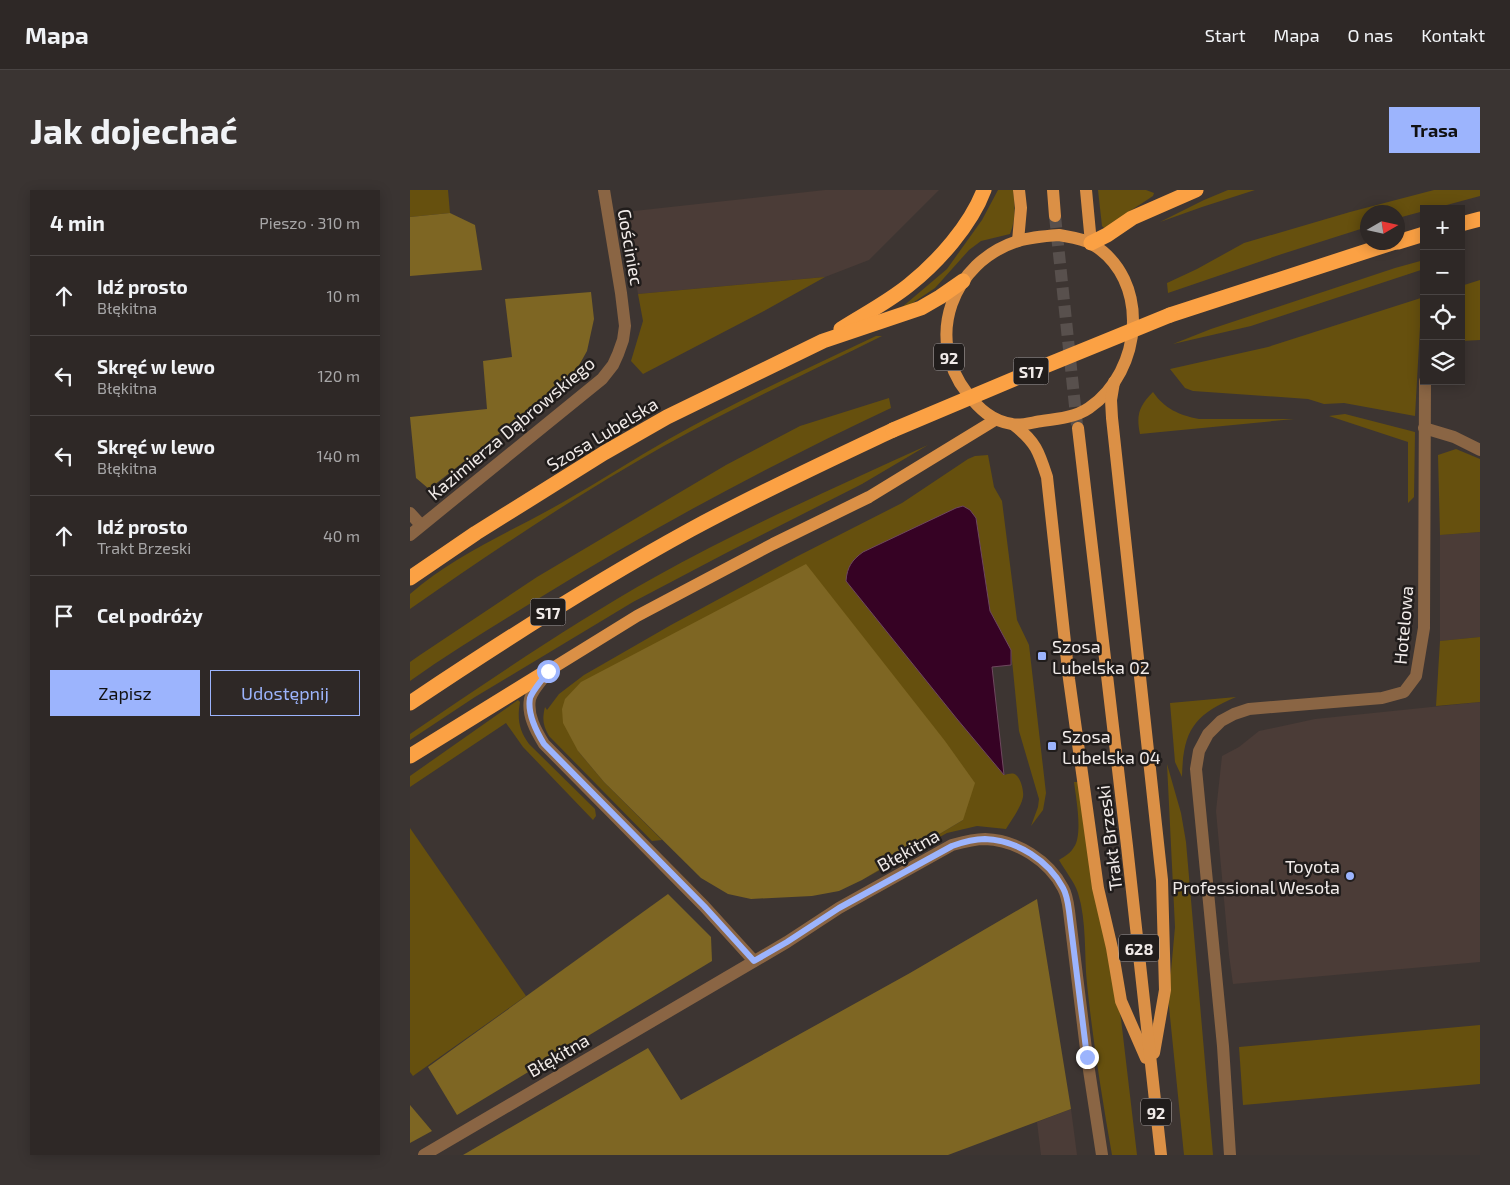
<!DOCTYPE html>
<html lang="pl">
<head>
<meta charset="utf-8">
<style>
	body { margin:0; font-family:"Exo 2",sans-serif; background:#3a3432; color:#f1f3f6 }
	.controls { position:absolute; right:15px; top:15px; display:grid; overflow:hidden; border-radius:0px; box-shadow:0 2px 12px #0003 }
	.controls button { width:45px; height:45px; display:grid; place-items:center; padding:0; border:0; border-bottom:1px solid #494443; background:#2e2826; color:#f1f3f6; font:25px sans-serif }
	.compass { position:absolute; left:950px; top:15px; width:45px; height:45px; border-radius:50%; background:#2e2826; box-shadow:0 2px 12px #0003; rotate:81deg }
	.stop { position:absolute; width:15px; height:15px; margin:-11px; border:4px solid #9cb4fd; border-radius:50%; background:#fff }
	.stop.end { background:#9cb4fd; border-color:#fff; box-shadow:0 1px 5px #0008 }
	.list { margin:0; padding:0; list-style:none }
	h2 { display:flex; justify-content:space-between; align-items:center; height:65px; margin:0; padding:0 20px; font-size:21px }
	h2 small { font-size:16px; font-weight:400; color:#a7a6a7 }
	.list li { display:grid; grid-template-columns:32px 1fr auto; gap:15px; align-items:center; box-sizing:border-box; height:80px; padding:0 20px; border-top:1px solid #494443 }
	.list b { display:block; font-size:19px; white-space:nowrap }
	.list p { margin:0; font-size:16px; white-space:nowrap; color:#a7a6a7 }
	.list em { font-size:16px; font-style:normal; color:#a7a6a7 }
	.actions { display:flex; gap:10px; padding:15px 20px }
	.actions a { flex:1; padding:11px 0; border:1px solid #9cb4fd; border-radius:0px; text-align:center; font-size:18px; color:#9cb4fd }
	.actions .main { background:#9cb4fd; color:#111 }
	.icon { flex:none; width:28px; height:28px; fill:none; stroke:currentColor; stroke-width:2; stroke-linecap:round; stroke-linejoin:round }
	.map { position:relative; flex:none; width:1070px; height:965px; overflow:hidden; border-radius:0px }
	header { display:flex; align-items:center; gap:30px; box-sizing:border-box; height:70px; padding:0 25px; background:#2e2826; border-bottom:1px solid #494443 }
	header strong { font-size:24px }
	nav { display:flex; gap:28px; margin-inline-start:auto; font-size:18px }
	.intro { display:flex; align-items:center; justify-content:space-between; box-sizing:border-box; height:120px; padding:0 30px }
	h1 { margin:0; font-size:35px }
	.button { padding:12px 22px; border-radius:0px; background:#9cb4fd; color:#111; font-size:18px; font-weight:700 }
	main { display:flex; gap:30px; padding:0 30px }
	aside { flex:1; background:#2e2826; border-radius:0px; box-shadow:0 2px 12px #0003 }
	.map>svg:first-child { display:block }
	.built { fill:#4b3c37 }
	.green { fill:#66500e }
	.forest { fill:#7e6623 }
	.water { fill:#360224; stroke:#6e485f }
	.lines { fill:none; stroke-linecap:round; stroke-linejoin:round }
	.major-tunnel { stroke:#58504d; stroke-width:12; stroke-dasharray:12 6; stroke-linecap:butt }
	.minor { stroke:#8a6544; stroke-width:12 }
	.major { stroke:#db9046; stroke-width:12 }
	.highway { stroke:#fba144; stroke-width:15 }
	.highway-bridge { stroke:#fba144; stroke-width:15 }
	.route { stroke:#9cb4fd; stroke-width:6 }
	.poi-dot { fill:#9cb4fd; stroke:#211d1c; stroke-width:2 }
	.labels { text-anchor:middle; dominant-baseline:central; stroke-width:5; stroke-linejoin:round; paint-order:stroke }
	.shield { fill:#211d1c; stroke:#b3adac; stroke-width:1 }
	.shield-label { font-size:16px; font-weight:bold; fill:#f1ebe9 }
	.street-label { font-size:18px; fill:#f1ebe9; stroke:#211d1c }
	.poi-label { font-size:18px; fill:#f1ebe9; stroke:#211d1c; text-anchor:start }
</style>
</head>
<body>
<header>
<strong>Mapa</strong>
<nav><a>Start</a><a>Mapa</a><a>O nas</a><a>Kontakt</a></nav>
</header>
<div class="intro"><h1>Jak dojechać</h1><a class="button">Trasa</a></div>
<main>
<aside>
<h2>4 min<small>Pieszo · 310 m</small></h2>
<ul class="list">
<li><svg class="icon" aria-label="ahead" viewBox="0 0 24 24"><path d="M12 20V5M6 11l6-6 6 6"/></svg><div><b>Idź prosto</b><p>Błękitna</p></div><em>10 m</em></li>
<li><svg class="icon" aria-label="left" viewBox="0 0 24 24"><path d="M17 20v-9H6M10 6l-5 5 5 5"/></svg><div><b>Skręć w lewo</b><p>Błękitna</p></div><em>120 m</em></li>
<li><svg class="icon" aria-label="left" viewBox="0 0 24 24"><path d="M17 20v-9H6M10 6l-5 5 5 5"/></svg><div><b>Skręć w lewo</b><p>Błękitna</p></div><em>140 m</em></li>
<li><svg class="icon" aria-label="ahead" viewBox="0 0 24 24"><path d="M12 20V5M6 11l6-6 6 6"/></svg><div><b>Idź prosto</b><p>Trakt Brzeski</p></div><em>40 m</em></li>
<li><svg class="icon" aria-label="arrive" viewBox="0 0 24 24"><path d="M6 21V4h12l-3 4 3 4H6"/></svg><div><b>Cel podróży</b></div></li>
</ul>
<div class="actions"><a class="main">Zapisz</a><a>Udostępnij</a></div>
</aside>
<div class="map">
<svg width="1070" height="965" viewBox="0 0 1070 965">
	<rect width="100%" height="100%" fill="#3d3532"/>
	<!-- built -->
	<g class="built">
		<path d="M415 0H529L459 70 415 87 228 104 215 22Z"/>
		<path d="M1070 342V447L1030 451V345Z"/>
		<path d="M1070 512V772L823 794 819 765 806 621 812 566 829 557 849 541 905 529Z"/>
		<path d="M661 919 667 965H631L627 932Z"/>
	</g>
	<!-- green -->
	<g class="green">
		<path d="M0 0H38L40 23 0 27Z"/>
		<path d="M588 0H603C605 16 606 29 600 44L571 51 559 60 525 98 501 114 491 118 537 79 572 30Z"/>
		<path d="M688 0H736L744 3 743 6 694 38 692 36Z"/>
		<path d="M818 0H845L792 17 750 32 794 10Z"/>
		<path d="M1024 0H1070V6L1022 19H1014V21L988 28V22H958L957 37 872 64 758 103 757 93 787 79 834 53 940 22Z"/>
		<path d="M1014 70V79L841 136 763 154 801 139 985 78Z"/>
		<path d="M415 87 354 121 233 184 221 171 233 131 228 104Z"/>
		<path d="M1070 90V150L1051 151V96Z"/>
		<path d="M1014 107V118L1011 119 1005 226 934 213 914 214 898 209 783 201 775 198 760 179 858 157Z"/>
		<path d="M466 146H472C399 182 324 217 252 257 165 306 82 362 0 419V404C46 364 103 341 155 311 190 291 224 269 259 249 326 211 396 179 466 146Z"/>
		<path d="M743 202C755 219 769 225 789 229H884L730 244C726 225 729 216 743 202Z"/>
		<path d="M479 208 481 218C360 275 244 337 131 407 87 434 42 461 0 491V472L10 465 127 387 316 275 390 236Z"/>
		<path d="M935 224 1005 242 1004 307 998 313V252L919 226Z"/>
		<path d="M518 255 452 294 318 362 223 412 65 507 0 550V544C80 490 161 434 245 387 333 338 426 297 518 255Z"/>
		<path d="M1046 259 1070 269V342L1030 345 1028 265Z"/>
		<path d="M578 265 584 297 592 311 607 430 619 455 636 603 633 620 621 636 628 617 629 609 609 541 601 460 580 421 566 328 436 391 547 529 594 585C598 584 603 582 606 585 611 589 614 601 613 607 611 618 601 630 596 639L567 636 537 643 452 690 553 630 168 561 194 592 252 650 242 651 139 546C133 536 132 529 135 517L137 520 149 504 174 485 261 435 386 367 492 313 558 269 565 266Z"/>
		<path d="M1070 447V512L1026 516 1030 451Z"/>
		<path d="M826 507C784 525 773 540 772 587L765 572 760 513Z"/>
		<path d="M108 510 110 512C107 529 109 540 119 554L185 619 186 626 183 630 113 557 96 533 0 597V586Z"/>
		<path d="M757 574 771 623 776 652 803 965H774L757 797 761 781 765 737Z"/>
		<path d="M664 592H668L711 829 727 965H702C692 908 683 852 677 794 674 765 677 732 668 703 664 691 655 681 649 670 655 666 661 663 664 657 673 644 666 608 664 592Z"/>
		<path d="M0 638 116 806 3 886 0 882Z"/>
		<path d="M1070 835V894L833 915 829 857Z"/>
	</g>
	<!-- forest -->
	<g class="forest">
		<path d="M40 23 65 35 72 80 0 86V27Z"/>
		<path d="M181 102 184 129 177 161 163 186 19 299 6 288 0 227 77 219 73 171 102 167 95 109Z"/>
		<path d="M396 374 535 551 565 593 553 630 452 690 429 701 402 706 341 709 318 704 291 688 194 592 168 561 153 533 152 519 155 509 171 492Z"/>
		<path d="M258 704 301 747 302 771 47 925 18 877Z"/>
		<path d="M627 709 661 919 538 965H53L238 858 271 910 500 783Z"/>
		<path d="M0 915 22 941 0 953Z"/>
	</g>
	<!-- water -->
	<path class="water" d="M553 316 560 320 566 328 580 421 601 460V475L582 477 594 585 547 529 436 391C437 377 442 370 453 362L546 318Z"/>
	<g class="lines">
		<!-- major-tunnel -->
		<path class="major-tunnel" d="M645 26 667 235"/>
		<!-- minor -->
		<g class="minor">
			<path d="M1014 238 1044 247 1070 260"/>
			<path d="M0 323 11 335"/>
			<path d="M0 345 192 189 203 175 208 164 213 150 215 136 211 103 194 0"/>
			<path d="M138 482C133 489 122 500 120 509 117 525 126 541 134 554L294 716 344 771"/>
			<path d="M14 965 377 752 429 718 542 655C553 652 564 649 575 649 607 650 639 671 653 698 657 705 658 713 659 721L677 867 692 965"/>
			<path d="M820 965 813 856 786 579 789 561 798 544 811 531 824 524 839 519 972 508 994 502 1006 486 1014 438 1015 191"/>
		</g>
		<!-- major -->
		<g class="major">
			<path d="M643 0 645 26"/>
			<path d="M676 0 681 53"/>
			<path d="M649 45C659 47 672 48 682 54 741 89 733 181 679 218 666 227 648 229 632 231 623 232 611 236 602 234 582 231 569 219 557 203 514 148 542 72 608 51 621 47 635 46 649 45Z"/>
			<path d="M608 51 611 18 609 0"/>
			<path d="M704 192 701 210 702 228 752 690 755 800 744 863"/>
			<path d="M604 235C626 252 629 262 637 287L659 489 688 698 702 758 711 811 736 868"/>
			<path d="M668 238 717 656 751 965"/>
			<path d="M138 481 227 426 363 354 459 307 585 230"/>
		</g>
		<!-- highway -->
		<g class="highway">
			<path d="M1051 34 1070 29"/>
			<path d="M988 52 1014 44"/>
			<path d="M681 53 697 45 722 28 786 0"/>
			<path d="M760 125 985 52"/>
			<path d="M431 139C453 125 478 112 499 95 528 72 561 35 574 0"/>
			<path d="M0 388 66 343 194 263 257 227 413 151 511 118 530 107 553 91"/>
			<path d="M0 513C91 452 183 393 280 340 346 304 415 272 483 240"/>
			<path d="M0 566 138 481"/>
		</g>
		<!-- highway-bridge -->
		<path class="highway-bridge" d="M483 240 630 178 760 125"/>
	</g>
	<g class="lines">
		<!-- route -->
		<path class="route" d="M138 481C134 488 122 501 120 508 117 524 126 541 134 554L294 716 344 771 377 752 429 718 542 656C553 652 564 649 575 649 607 650 639 671 653 698 657 705 658 713 659 721L677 867"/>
	</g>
	<!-- markers -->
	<g class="poi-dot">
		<rect x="627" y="461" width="10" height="10" rx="2.5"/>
		<rect x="637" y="551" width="10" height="10" rx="2.5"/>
		<circle cx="940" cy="686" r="5"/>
	</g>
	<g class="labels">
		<!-- shield labels -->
		<g class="shield">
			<rect x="524" y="153.5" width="30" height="27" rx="4"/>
			<rect x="603.5" y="167.5" width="35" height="27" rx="4"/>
			<rect x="120.5" y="408.5" width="35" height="27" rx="4"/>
			<rect x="709" y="744.5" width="40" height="27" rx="4"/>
			<rect x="731" y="908.5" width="30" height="27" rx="4"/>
		</g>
		<g class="shield-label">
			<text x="539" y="167">92</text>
			<text x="621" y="181">S17</text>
			<text x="138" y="422">S17</text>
			<text x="729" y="758">628</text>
			<text x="746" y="922">92</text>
		</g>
		<!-- street labels -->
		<g class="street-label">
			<text transform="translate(221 57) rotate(80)">Gościniec</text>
			<text transform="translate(101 238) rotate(-40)">Kazimierza Dąbrowskiego</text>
			<text transform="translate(192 244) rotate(-31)">Szosa Lubelska</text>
			<text transform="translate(993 435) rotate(-85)">Hotelowa</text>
			<text transform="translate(699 648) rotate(-97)">Trakt Brzeski</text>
			<text transform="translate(498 660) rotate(-29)">Błękitna</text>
			<text transform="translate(148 865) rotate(-30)">Błękitna</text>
		</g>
		<!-- poi labels -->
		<g class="poi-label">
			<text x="642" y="456">Szosa<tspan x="642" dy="21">Lubelska 02</tspan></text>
			<text x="652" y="546">Szosa<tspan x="652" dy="21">Lubelska 04</tspan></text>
			<text x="930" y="676" text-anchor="end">Toyota<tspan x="930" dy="21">Professional Wesoła</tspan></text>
		</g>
	</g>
</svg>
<div class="controls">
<button>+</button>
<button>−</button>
<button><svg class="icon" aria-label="locate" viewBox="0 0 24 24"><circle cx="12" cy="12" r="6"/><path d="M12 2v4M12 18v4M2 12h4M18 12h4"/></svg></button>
<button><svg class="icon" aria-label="layers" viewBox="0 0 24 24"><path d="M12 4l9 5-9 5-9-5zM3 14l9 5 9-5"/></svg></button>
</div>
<svg class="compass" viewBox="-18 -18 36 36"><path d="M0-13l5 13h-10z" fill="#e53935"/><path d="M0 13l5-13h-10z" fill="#a7a6a7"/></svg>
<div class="stop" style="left:138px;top:481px"></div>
<div class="stop end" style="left:677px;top:867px"></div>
</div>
</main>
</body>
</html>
